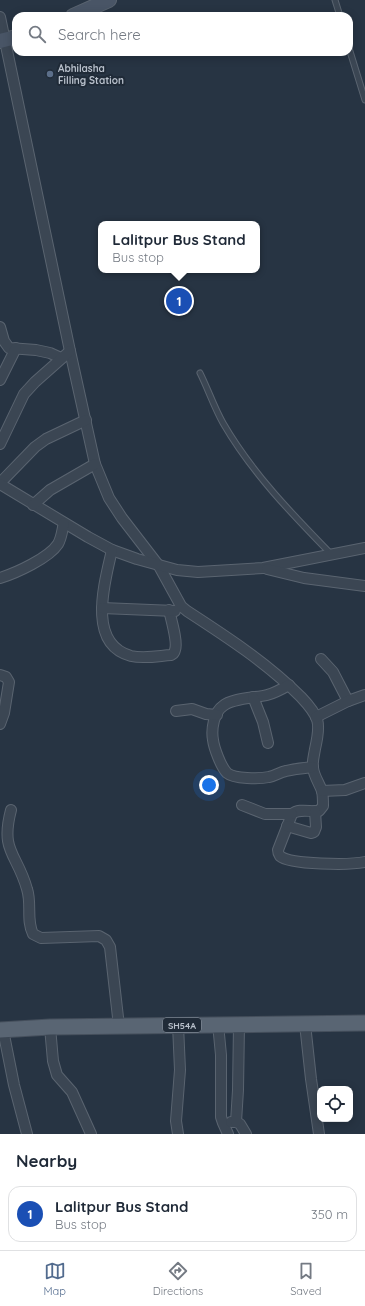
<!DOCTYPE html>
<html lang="en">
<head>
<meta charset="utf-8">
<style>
	body { margin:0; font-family:Quicksand,sans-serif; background:#f2f2f3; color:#1f2937 }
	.controls { position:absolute; right:12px; bottom:12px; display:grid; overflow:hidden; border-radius:8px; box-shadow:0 2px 10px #0003 }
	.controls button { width:36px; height:36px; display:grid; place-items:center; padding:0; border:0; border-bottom:1px solid #e0e1e3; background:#fff; color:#1f2937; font:20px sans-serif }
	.you { position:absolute; left:209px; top:785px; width:14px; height:14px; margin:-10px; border:3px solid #fff; border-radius:50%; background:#1a73e8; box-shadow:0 0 0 6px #1a73e833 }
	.badge { display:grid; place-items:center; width:26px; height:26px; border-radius:50%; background:#526b8e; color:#fff; font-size:13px; font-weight:700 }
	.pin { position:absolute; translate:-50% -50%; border:2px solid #fff; box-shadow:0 1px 4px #0006 }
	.popup { position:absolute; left:98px; top:221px; width:162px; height:52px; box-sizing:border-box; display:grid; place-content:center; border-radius:8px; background:#fff; filter:drop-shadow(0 1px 3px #0005); font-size:13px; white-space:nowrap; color:#747a83 }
	.popup b { font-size:15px; color:#1f2937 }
	.popup::after { content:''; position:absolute; left:50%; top:100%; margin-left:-8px; border:8px solid transparent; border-top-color:#fff }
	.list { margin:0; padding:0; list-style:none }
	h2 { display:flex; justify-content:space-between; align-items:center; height:52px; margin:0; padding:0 16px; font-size:17px }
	h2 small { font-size:13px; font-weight:400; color:#747a83 }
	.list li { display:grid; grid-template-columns:26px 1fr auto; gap:12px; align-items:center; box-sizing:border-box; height:56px; margin:0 8px 8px; padding:0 8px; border:1px solid #e0e1e3; border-radius:12px }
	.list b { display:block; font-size:15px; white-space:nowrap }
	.list p { margin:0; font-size:13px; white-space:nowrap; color:#747a83 }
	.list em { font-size:13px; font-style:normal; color:#747a83 }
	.icon { flex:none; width:22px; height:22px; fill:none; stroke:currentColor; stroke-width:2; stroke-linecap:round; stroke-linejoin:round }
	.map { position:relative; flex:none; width:365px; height:1134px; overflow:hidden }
	.search { position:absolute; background:#fff; box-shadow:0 2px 10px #0003; left:12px; right:12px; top:12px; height:44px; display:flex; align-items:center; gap:10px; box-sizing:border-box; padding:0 14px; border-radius:12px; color:#747a83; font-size:15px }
	.sheet { height:116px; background:#fff }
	nav { display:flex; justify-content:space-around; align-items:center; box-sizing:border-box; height:56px; border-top:1px solid #e0e1e3; background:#fff; font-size:11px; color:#747a83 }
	nav a { display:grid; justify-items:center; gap:2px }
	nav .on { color:#526b8e }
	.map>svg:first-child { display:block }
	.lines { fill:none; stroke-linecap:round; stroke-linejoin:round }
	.lane-casing { stroke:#5a6470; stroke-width:7 }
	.street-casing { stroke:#5a6470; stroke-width:12 }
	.secondary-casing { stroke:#5a6470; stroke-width:16 }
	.primary-casing { stroke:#454f5c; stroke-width:17 }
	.lane { stroke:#3b4653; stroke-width:5 }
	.street { stroke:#3b4653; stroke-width:10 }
	.secondary { stroke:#495566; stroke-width:14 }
	.primary { stroke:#596573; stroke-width:15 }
	.service-dot { fill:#5c6f8a; stroke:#202b38; stroke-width:1.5 }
	.labels { text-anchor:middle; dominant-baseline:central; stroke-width:4; stroke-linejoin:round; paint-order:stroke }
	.shield { fill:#202b38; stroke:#8b94a0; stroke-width:1 }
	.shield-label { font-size:9px; font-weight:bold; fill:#b9c1cc }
	.poi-label { font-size:10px; font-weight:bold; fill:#b9c1cc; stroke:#202b38; text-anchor:start }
</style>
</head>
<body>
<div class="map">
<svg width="365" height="1134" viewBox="0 0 365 1134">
	<rect width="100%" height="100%" fill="#273443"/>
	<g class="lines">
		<!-- lane casing -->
		<g class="lane-casing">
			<g id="lane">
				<path d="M335 0 340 16"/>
				<path d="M349 48 365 100"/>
				<path d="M200 373C208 389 214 407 223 423 252 473 291 513 331 554"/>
			</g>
		</g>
		<!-- street casing -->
		<g class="street-casing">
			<g id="street">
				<path d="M0 17 70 351 95 464 109 498 122 518 159 566 181 606 187 611C227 637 267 663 301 697 320 717 321 723 315 749 314 756 312 761 313 768 314 776 319 783 322 791 323 795 323 801 323 806L319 811C310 812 299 808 292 814L278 850C278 853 278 853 280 856 290 865 351 865 365 862"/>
				<path d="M0 327 4 341 9 348 36 350 50 353 61 358"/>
				<path d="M0 380 16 348"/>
				<path d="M0 444 24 394 35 382 70 351"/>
				<path d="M0 483 35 447 46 439 86 420"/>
				<path d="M0 484 88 537 112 550 137 559 177 570 198 572 263 568 365 548"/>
				<path d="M33 505 50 490 95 464"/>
				<path d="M112 550C105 581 86 644 131 656 144 659 158 656 171 655 174 653 174 654 175 650 178 642 171 619 169 610"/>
				<path d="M267 569 304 578 365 586"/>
				<path d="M0 578C16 573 49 558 58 544 62 537 62 530 64 523"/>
				<path d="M102 608 175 611"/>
				<path d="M321 659 333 672 348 701"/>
				<path d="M0 675 6 677 9 682 4 713 0 724"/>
				<path d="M289 685C282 689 275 693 267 695 255 698 232 698 223 706 214 712 211 729 213 740 214 748 221 767 227 773 234 779 260 779 269 777 275 776 280 772 286 771 294 769 304 768 313 767"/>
				<path d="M253 697 263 722 268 743"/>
				<path d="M176 711 192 709 206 714 217 715"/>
				<path d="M316 717 348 701 365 695"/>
				<path d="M322 791 345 790 365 783"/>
				<path d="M242 805 265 814H292"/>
				<path d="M11 810C0 852 17 853 27 889 32 904 26 920 33 934L41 938 99 936 106 940 110 947 119 1026"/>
				<path d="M287 826 311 833 314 832 316 827 315 811"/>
				<path d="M218 1024 221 1055V1117L223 1123 228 1134"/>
				<path d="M305 1024 311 1079 319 1134"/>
				<path d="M178 1025 180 1070 176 1121 178 1134"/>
				<path d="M50 1027 53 1061 57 1075 72 1092 91 1134"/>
				<path d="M3 1030 14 1085 27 1134"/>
				<path d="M231 1122H236L240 1124 246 1134"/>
				<path d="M236 1122 238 1090 239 1025"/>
			</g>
		</g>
		<!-- secondary casing -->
		<g class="secondary-casing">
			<g id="secondary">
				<path d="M73 16 109 0"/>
				<path d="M0 41 16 37"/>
			</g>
		</g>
		<!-- primary casing -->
		<g class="primary-casing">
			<path id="primary" d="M0 1030 50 1027 365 1023"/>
		</g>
		<!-- lane -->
		<use href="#lane" class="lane"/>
		<!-- street -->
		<use href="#street" class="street"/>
		<!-- secondary -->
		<use href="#secondary" class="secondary"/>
		<!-- primary -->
		<use href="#primary" class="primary"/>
	</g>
	<!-- markers -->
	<circle class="service-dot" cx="50" cy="74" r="4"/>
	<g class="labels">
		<!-- shield labels -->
		<rect class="shield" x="163" y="1018" width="38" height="14" rx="3"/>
		<g class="shield-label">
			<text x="182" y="1025">SH54A</text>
		</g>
		<!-- poi labels -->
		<g class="poi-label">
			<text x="58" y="68">Abhilasha<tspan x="58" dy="12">Filling Station</tspan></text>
		</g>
	</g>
</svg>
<div class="controls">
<button><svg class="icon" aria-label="locate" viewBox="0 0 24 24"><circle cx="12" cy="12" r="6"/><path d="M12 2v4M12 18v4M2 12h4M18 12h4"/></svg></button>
</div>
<div class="you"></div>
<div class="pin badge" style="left:179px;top:301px;background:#1a4fb4">1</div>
<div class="popup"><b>Lalitpur Bus Stand</b>Bus stop</div>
<div class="search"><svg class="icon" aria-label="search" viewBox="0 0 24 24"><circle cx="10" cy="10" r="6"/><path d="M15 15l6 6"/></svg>Search here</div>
</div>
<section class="sheet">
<h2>Nearby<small></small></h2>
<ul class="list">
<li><span class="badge" style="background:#1a4fb4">1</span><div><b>Lalitpur Bus Stand</b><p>Bus stop</p></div><em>350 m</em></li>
</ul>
</section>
<nav>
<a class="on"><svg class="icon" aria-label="map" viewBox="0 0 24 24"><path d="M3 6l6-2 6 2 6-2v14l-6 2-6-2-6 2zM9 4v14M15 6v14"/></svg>Map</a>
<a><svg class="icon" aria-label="directions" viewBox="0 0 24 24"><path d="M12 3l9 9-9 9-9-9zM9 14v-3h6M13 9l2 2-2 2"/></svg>Directions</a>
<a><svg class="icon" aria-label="saved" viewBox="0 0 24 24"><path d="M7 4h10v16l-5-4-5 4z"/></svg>Saved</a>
</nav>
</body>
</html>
